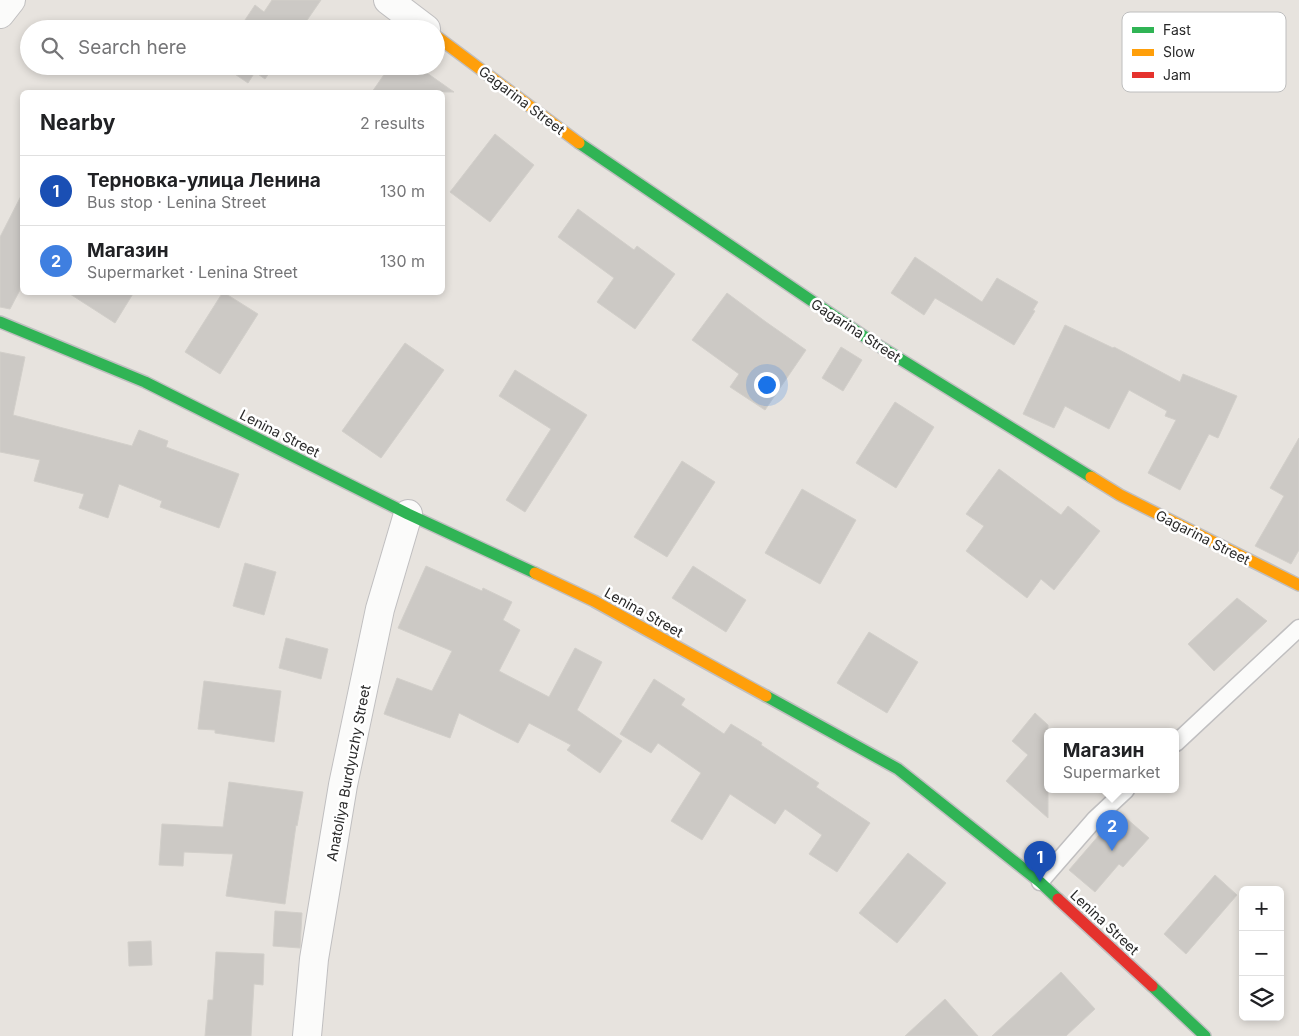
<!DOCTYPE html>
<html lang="en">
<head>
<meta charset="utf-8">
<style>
	body { margin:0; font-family:Inter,sans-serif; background:#f2f2f2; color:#202124 }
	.controls { position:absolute; right:15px; bottom:15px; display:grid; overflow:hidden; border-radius:8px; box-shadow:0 2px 8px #0003 }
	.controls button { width:45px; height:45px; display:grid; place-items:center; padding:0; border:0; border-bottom:1px solid #e0e0e0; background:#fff; color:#202124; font:25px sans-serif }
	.you { position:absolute; left:766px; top:384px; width:18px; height:18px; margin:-12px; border:4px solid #fff; border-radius:50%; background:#1a73e8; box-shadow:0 0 0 8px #1a73e833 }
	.badge { display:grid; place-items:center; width:32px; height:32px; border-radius:50%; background:#b45309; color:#fff; font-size:16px; font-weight:700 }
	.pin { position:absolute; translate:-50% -41px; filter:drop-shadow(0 1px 2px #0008) }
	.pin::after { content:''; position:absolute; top:26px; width:18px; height:15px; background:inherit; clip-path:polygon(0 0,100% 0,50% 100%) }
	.popup { position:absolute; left:1044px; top:728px; width:135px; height:65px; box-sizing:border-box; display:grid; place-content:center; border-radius:8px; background:#fff; filter:drop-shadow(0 1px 4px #0005); font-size:16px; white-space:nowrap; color:#757577 }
	.popup b { font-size:19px; color:#202124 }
	.popup::after { content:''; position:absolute; left:50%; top:100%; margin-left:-10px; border:10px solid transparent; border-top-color:#fff }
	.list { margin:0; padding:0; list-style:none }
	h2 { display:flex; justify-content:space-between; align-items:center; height:65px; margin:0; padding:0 20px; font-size:21px }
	h2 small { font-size:16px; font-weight:400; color:#757577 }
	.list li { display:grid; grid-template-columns:32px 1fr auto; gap:15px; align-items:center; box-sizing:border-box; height:70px; padding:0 20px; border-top:1px solid #e0e0e0 }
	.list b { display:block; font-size:19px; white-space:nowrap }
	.list p { margin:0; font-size:16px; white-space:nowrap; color:#757577 }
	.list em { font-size:16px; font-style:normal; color:#757577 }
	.icon { flex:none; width:28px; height:28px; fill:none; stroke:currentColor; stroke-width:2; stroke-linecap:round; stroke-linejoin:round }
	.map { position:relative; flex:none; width:1299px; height:1036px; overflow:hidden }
	.search { position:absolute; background:#fff; box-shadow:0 2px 8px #0003; left:20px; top:20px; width:425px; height:55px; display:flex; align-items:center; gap:12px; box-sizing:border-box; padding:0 18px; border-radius:28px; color:#757577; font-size:19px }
	.panel { position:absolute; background:#fff; box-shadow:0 2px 8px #0003; left:20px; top:90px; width:425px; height:205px; border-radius:8px }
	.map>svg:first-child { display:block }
	.building { fill:#ccc9c5; stroke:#d2cfca }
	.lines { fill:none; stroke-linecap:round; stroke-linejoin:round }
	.lane-casing { stroke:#c0bfc0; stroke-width:19 }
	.street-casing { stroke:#c0bfc0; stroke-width:30 }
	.fast-casing { stroke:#c0bfc0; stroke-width:14 }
	.slow-casing { stroke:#c0bfc0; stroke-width:14 }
	.jam-casing { stroke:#c0bfc0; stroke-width:14 }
	.lane { stroke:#fbfbfa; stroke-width:16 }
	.street { stroke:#fbfbfa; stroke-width:28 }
	.fast { stroke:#30b455; stroke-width:11 }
	.slow { stroke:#ff9f0a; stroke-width:11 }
	.jam { stroke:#e5322d; stroke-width:11 }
	.labels { text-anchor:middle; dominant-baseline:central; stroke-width:5; stroke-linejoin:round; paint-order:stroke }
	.street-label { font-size:14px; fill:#282828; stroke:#fff }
	.key { fill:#fff; stroke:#bebebe; stroke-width:1 }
	.key-label { font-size:14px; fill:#282828 }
</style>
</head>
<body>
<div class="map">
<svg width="1299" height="1036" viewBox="0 0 1299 1036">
	<rect width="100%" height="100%" fill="#e7e3de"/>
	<!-- building -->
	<g class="building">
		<path d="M272 0H321L301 29H239L255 5 264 12Z"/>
		<path d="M223 66H274L265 79 255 72 248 83Z"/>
		<path d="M390 66H417L454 92H372Z"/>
		<path d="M495 134 534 165 490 222 450 192Z"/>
		<path d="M22 194V286L10 309 0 307V237Z"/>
		<path d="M578 209 634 250 637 246 675 274 635 329 597 302 614 278 558 237Z"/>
		<path d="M915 257 982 302 997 278 1038 302 1033 310 1035 311 1014 345 935 298 924 315 891 293Z"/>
		<path d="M67 292H134L115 323Z"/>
		<path d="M223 292 258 314 220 374 185 352Z"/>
		<path d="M727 293 766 322 806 350 765 410 730 387 739 374 692 340Z"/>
		<path d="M1065 325 1113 348 1114 347 1180 382 1183 374 1237 396 1218 438 1209 434 1180 490 1148 473 1176 420 1165 416 1167 411 1129 390 1109 429 1065 406 1054 428 1023 414Z"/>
		<path d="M405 343 444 370 381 458 342 431Z"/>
		<path d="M841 347 862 360 843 391 822 378Z"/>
		<path d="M0 352 25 357 13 415 132 446 139 430 168 441 166 447 239 474 219 528 160 507 162 501 119 484 108 518 79 508 84 494 34 481 40 460 0 452Z"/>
		<path d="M515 370 587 415 525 512 506 500 551 429 499 396Z"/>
		<path d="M895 402 934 427 896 488 856 463Z"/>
		<path d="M1299 438V550L1291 564 1255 546 1284 496 1270 488Z"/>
		<path d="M682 461 715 482 667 557 634 537Z"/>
		<path d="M999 469 1061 515 1068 506 1100 531 1054 590 1041 579 1027 598 966 551 984 526 966 514Z"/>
		<path d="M802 489 856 520 820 584 765 553Z"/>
		<path d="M245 563 276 572 264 615 233 606Z"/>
		<path d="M426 566 482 591 483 588 512 602 503 620 520 630 499 671 549 697 575 648 602 662 577 710 622 741 600 773 567 750 571 745 529 723 518 743 459 713 450 738 384 714 397 678 432 691 452 651 398 628Z"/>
		<path d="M693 566 746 600 726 632 672 598Z"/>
		<path d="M1237 598 1267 621 1214 671 1188 644Z"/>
		<path d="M869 632 918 662 887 713 837 683Z"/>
		<path d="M286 638 328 649 321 679 279 668Z"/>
		<path d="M654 679 685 699 681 705 724 734 731 724 762 743 761 745 819 783 816 787 870 823 837 872 809 854 822 835 785 809 775 824 730 794 702 840 671 821 701 773 658 743 651 753 620 734Z"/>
		<path d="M204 681 281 691 274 742 215 733V730L198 729Z"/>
		<path d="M1035 713 1048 725V818L1006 781 1028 755 1012 741Z"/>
		<path d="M229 782 303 792 297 826 296 825 285 904 226 896 233 854 184 852 183 866 159 865 162 824 223 827Z"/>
		<path d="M1119 812 1149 838 1123 867 1119 864 1095 892 1069 870Z"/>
		<path d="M908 853 946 883 897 943 859 913Z"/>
		<path d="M1215 875 1237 895 1186 954 1164 934Z"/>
		<path d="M275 911 302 913 300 948 273 946Z"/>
		<path d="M151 941 152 965 129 966 128 942Z"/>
		<path d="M216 952 264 954 263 985 254 984 251 1036H205L208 1000H213Z"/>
		<path d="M1061 972 1095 1009 1066 1036H992Z"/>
		<path d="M945 999 978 1036H905Z"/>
	</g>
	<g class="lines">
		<!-- lane casing -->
		<g class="lane-casing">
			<g id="lane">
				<path d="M1176 743 1299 628"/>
				<path d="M1040 882 1095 819 1126 790"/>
			</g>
		</g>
		<!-- street casing -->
		<g class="street-casing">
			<g id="street">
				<path d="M388 0 426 29"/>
				<path d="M0 14 11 0"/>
				<path d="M307 1036 314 959 343 785 380 609 408 514"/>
			</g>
		</g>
		<!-- fast casing -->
		<g class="fast-casing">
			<g id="fast">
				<path d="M579 143 871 341 1091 477"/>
				<path d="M0 322 145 382 408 514 535 573"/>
				<path d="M766 696 898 769 1040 882 1058 899"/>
				<path d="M1152 986 1205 1036"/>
			</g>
		</g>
		<!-- slow casing -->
		<g class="slow-casing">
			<g id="slow">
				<path d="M436 36 579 143"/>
				<path d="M1091 477 1120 495 1299 585"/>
				<path d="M535 573 594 601 766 696"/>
			</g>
		</g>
		<!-- jam casing -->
		<g class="jam-casing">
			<path id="jam" d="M1058 899 1152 986"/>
		</g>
		<!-- lane -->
		<use href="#lane" class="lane"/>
		<!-- street -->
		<use href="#street" class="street"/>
		<!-- fast -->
		<use href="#fast" class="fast"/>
		<!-- slow -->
		<use href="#slow" class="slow"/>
		<!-- jam -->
		<use href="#jam" class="jam"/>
	</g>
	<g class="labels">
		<!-- street labels -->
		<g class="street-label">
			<text transform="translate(522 100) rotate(37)">Gagarina Street</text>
			<text transform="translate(856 330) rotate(33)">Gagarina Street</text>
			<text transform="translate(280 433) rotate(27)">Lenina Street</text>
			<text transform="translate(1203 537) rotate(27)">Gagarina Street</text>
			<text transform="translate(644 612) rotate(29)">Lenina Street</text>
			<text transform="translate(348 773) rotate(-79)">Anatoliya Burdyuzhy Street</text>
			<text transform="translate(1105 922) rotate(43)">Lenina Street</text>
		</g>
	</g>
	<!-- legend -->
	<rect x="1122" y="12" width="164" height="80" rx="8" class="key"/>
	<rect x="1132" y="27" width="22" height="6" fill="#30b455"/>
	<rect x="1132" y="49" width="22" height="7" fill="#ff9f0a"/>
	<rect x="1132" y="72" width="22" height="6" fill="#e5322d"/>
	<g class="key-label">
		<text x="1163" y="35">Fast</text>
		<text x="1163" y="57">Slow</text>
		<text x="1163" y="80">Jam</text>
	</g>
</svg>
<div class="controls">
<button>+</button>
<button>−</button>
<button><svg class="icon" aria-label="layers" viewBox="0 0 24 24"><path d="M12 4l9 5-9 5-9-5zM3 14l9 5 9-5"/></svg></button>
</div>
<div class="you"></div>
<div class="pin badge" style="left:1040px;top:882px;background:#1a4fb4">1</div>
<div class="pin badge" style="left:1112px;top:851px;background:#3f7fe0">2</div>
<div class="popup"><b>Магазин</b>Supermarket</div>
<div class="search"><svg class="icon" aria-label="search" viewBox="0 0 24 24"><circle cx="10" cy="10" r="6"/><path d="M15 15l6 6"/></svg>Search here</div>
<section class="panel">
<h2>Nearby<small>2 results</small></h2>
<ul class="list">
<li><span class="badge" style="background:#1a4fb4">1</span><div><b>Терновка-улица Ленина</b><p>Bus stop · Lenina Street</p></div><em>130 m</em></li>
<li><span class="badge" style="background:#3f7fe0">2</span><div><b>Магазин</b><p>Supermarket · Lenina Street</p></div><em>130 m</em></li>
</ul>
</section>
</div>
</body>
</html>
